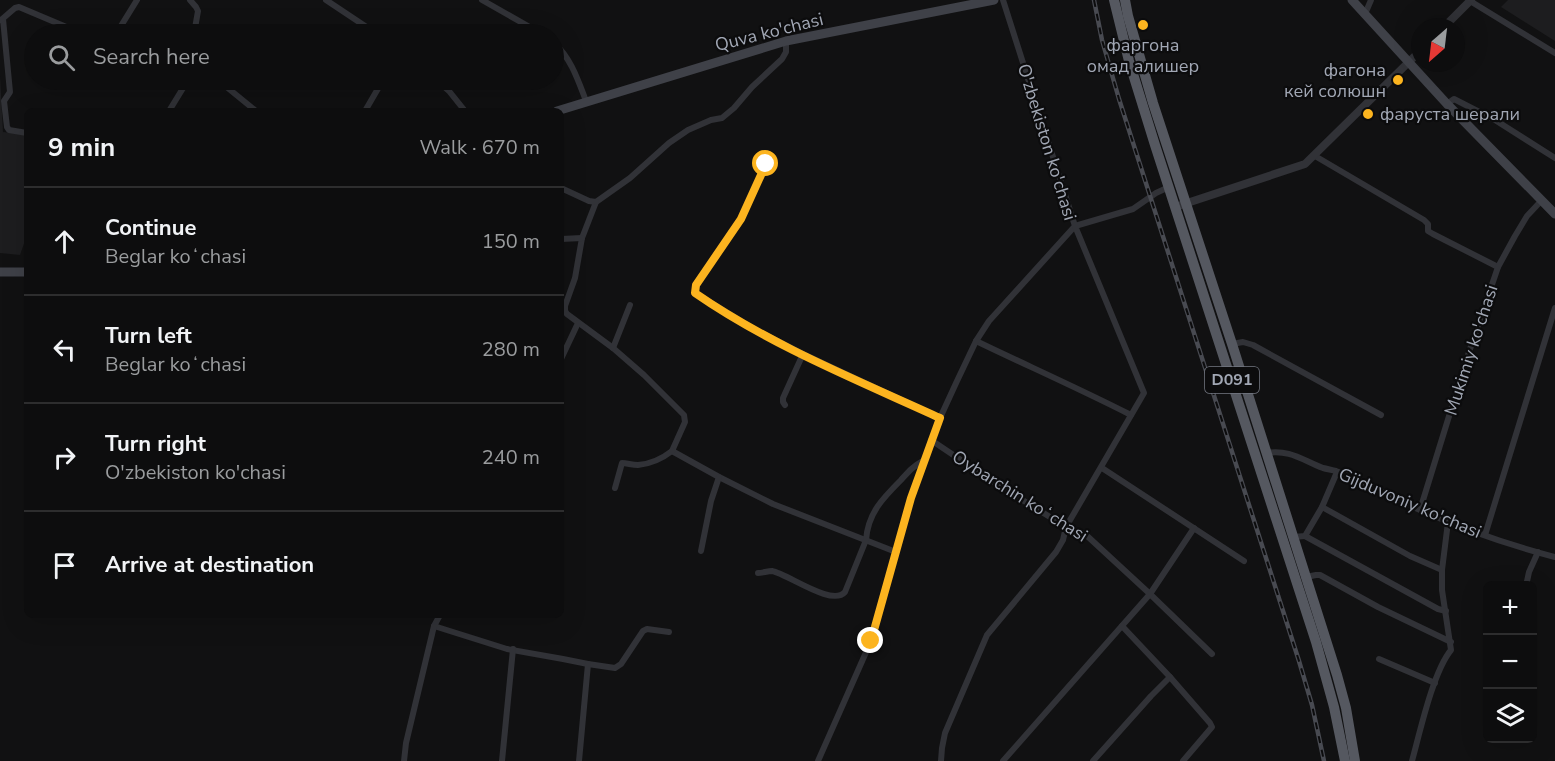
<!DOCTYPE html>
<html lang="en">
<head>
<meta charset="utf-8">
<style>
	body { margin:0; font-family:"Nunito Sans",sans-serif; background:#1b1b1c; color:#f1f3f6 }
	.controls { position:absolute; right:18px; bottom:18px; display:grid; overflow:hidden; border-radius:9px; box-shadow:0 6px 24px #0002 }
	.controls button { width:54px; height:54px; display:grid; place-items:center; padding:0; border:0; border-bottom:2px solid #2d2d2e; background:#0d0d0e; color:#f1f3f6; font:30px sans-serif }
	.compass { position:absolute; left:1411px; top:18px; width:54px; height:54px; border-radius:50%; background:#0d0d0e; box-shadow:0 6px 24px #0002; rotate:208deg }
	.stop { position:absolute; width:18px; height:18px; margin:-14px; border:4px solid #fcb41f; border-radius:50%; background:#fff }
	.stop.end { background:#fcb41f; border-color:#fff; box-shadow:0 2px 6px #0008 }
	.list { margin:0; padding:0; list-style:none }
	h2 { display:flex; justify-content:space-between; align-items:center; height:78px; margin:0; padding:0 24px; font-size:26px }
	h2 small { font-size:20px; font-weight:400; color:#9a9c9e }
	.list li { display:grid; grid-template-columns:39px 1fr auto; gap:18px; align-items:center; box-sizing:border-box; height:108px; padding:0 24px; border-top:2px solid #2d2d2e }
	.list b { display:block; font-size:22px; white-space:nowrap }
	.list p { margin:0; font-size:20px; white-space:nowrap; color:#9a9c9e }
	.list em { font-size:20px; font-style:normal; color:#9a9c9e }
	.icon { flex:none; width:33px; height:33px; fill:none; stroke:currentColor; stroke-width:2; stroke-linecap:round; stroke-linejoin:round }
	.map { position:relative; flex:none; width:1555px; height:761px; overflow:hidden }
	.search { position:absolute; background:#0d0d0e; box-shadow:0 6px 24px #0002; left:24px; top:24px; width:540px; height:66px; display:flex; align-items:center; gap:15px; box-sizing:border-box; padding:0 21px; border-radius:33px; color:#9a9c9e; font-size:22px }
	.panel { position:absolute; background:#0d0d0e; box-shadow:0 6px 24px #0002; left:24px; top:108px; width:540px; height:510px; border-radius:9px }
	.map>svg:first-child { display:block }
	.built { fill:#1d1d1f }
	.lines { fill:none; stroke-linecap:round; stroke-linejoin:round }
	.minor { stroke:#313237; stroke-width:6 }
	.tertiary { stroke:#313237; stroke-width:8 }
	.secondary { stroke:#3f4148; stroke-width:9 }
	.trunk { stroke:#555860; stroke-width:10 }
	.rail-casing { stroke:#484a51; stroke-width:4.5 }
	.rail { stroke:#0c0c0d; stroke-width:2; stroke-dasharray:7; stroke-linecap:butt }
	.route { stroke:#fcb41f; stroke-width:8 }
	.poi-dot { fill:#fcb41f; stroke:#0c0c0d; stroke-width:2 }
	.labels { text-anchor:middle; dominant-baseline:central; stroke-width:4.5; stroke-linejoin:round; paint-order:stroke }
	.shield { fill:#0c0c0d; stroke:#747882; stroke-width:1.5 }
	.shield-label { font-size:16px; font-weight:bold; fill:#a1a7b4 }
	.street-label { font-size:18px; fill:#a1a7b4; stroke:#0c0c0d }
	.poi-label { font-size:18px; fill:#a1a7b4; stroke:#0c0c0d }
</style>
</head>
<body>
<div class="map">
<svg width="1555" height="761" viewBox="0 0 1555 761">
	<rect width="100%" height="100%" fill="#111112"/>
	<!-- built -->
	<g class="built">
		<path d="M1508 0H1555V41L1501 7Z"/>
		<path d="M0 76 3 132 27 134V235L20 255 0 253Z"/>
	</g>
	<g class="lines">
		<!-- minor -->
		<g class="minor">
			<path d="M190 0 196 7 198 11 194 34"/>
			<path d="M326 0 377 34"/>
			<path d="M482 0 542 34"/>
			<path d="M1470 1 1555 53"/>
			<path d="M1365 14 1371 0"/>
			<path d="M3 19 10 92 4 101 7 127 9 130 27 133"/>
			<path d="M1 20 15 8 19 7 83 34"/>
			<path d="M116 34 137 0"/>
			<path d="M786 41V52L782 59 752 87 734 108 722 118 711 120 688 130 669 143 630 178 596 202 582 238 575 278 565 306V311L567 314 613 348 644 375 684 415 685 422 672 451 719 477 773 504 896 552"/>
			<path d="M554 43C571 58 578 80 586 101"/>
			<path d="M218 80 256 111"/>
			<path d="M437 80 449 91 465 111"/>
			<path d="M1447 104 1454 99 1495 120 1555 158"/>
			<path d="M169 111 188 80"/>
			<path d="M365 111 383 80"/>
			<path d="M1315 156 1424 220 1428 224V231L1433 234 1498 267"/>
			<path d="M766 164 741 219 696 285 695 293 756 330 803 354 940 418"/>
			<path d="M561 188 589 201 596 202"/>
			<path d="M561 239 582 238"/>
			<path d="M976 341C1028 366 1080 389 1131 415"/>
			<path d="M1232 344 1243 342 1253 345 1381 415"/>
			<path d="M613 348 630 305"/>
			<path d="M561 359 578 323"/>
			<path d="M785 405 783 402V398L803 354"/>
			<path d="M931 440 992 481 1066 527 1085 534 1150 594 1212 654"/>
			<path d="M1266 453C1290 449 1302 460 1323 468 1327 469 1332 470 1336 471 1364 481 1392 498 1420 510 1463 529 1509 545 1555 557"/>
			<path d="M1102 468 1244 561"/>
			<path d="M615 488 622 463C627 463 632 465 638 465 650 464 663 458 672 451"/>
			<path d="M1322 507 1410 556 1442 570"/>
			<path d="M1420 510 1467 358 1498 267 1515 236 1527 216 1542 200"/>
			<path d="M1485 535 1555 308"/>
			<path d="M1305 536 1438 609 1446 611"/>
			<path d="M1293 537 1305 536 1322 507 1337 472"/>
			<path d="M701 551 711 501 719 477"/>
			<path d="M758 573C762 573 768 571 772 571 788 574 832 607 845 592L866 540C868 513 883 498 901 480 909 471 912 467 923 461"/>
			<path d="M1306 577 1316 575H1320L1378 607 1451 642"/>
			<path d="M1526 586 1529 572 1538 552"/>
			<path d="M434 626 507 649 563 659 588 664 615 668 621 664 643 631 647 629 669 632"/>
			<path d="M1379 659 1435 683"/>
			<path d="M1170 677 1210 723 1212 727 1183 761"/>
			<path d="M404 761 406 743 434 626 440 615"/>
			<path d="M502 761 513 649"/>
			<path d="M579 761 588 664"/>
			<path d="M818 761 871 641 911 498 940 418 957 381 976 341 989 321 1075 226 1003 0"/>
			<path d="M941 761 942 748 945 733 987 635 1056 552 1063 540 1066 527 1144 393 1075 226 1133 209 1156 193 1169 187"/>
			<path d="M1003 761 1150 594 1194 528"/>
			<path d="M1093 761 1151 696 1170 677 1122 626"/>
			<path d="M1412 761C1420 732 1433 672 1451 650L1442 590V570L1448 522"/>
		</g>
		<!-- tertiary -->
		<g class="tertiary">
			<path d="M1444 27 1471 0"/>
			<path d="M1175 207 1305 164 1420 51"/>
		</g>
		<!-- secondary -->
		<g class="secondary">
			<path d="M1352 0 1447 104 1555 214"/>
			<path d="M557 111 786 41 994 0"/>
			<path d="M0 272H27"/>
		</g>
		<!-- trunk -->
		<g class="trunk">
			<path d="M1114 0 1129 61 1155 145 1316 642 1334 707 1345 761"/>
			<path d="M1125 0 1128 16 1153 103 1232 344 1337 675 1346 708 1355 761"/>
		</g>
		<!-- rail casing -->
		<g class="rail-casing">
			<path id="rail" d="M1094 0 1102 40 1119 99 1299 661 1312 705 1324 761"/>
		</g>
		<!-- rail -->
		<use href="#rail" class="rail"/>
	</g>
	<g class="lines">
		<!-- route -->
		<path class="route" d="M766 164 741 219 696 285 695 293C770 345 857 380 940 418L911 498 871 641"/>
	</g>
	<!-- markers -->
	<g class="poi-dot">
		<circle cx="1143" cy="25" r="6"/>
		<circle cx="1398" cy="80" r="6"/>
		<circle cx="1368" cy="114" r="6"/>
	</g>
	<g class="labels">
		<!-- shield labels -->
		<rect class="shield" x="1205" y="367" width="54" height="26" rx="4.5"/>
		<g class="shield-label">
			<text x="1232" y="380">D091</text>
		</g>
		<!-- street labels -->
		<g class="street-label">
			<text transform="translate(769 32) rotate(-14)">Quva ko'chasi</text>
			<text transform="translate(1047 142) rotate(73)">O'zbekiston ko'chasi</text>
			<text transform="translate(1471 350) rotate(-72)">Mukimiy ko'chasi</text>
			<text transform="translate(1020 496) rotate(32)">Oybarchin koʻchasi</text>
			<text transform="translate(1410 503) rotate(23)">Gijduvoniy ko'chasi</text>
		</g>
		<!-- poi labels -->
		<g class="poi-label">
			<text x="1143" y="45">фаргона<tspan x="1143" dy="21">омад алишер</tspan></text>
			<text x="1386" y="70" text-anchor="end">фагона<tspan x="1386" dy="21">кей солюшн</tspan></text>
			<text x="1380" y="114" text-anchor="start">фаруста шерали</text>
		</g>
	</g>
</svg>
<div class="controls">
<button>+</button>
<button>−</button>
<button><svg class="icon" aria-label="layers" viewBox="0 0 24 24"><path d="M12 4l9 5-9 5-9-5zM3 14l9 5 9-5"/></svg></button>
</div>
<svg class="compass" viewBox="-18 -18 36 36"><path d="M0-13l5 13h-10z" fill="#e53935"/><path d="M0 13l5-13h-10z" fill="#9a9c9e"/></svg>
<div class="stop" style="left:766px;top:164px"></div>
<div class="stop end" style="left:871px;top:641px"></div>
<div class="search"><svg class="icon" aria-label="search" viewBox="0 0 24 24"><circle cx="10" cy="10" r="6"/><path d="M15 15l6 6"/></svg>Search here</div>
<section class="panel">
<h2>9 min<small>Walk · 670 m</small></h2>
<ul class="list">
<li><svg class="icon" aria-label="ahead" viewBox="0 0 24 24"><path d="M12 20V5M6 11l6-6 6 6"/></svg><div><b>Continue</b><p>Beglar koʻchasi</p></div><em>150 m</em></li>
<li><svg class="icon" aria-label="left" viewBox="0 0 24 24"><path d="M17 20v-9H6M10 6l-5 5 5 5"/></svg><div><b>Turn left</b><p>Beglar koʻchasi</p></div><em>280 m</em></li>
<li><svg class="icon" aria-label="right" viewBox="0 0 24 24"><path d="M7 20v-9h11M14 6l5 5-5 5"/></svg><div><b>Turn right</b><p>O'zbekiston ko'chasi</p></div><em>240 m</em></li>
<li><svg class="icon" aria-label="arrive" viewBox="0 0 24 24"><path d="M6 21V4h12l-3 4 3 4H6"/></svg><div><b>Arrive at destination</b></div></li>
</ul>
</section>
</div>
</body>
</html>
